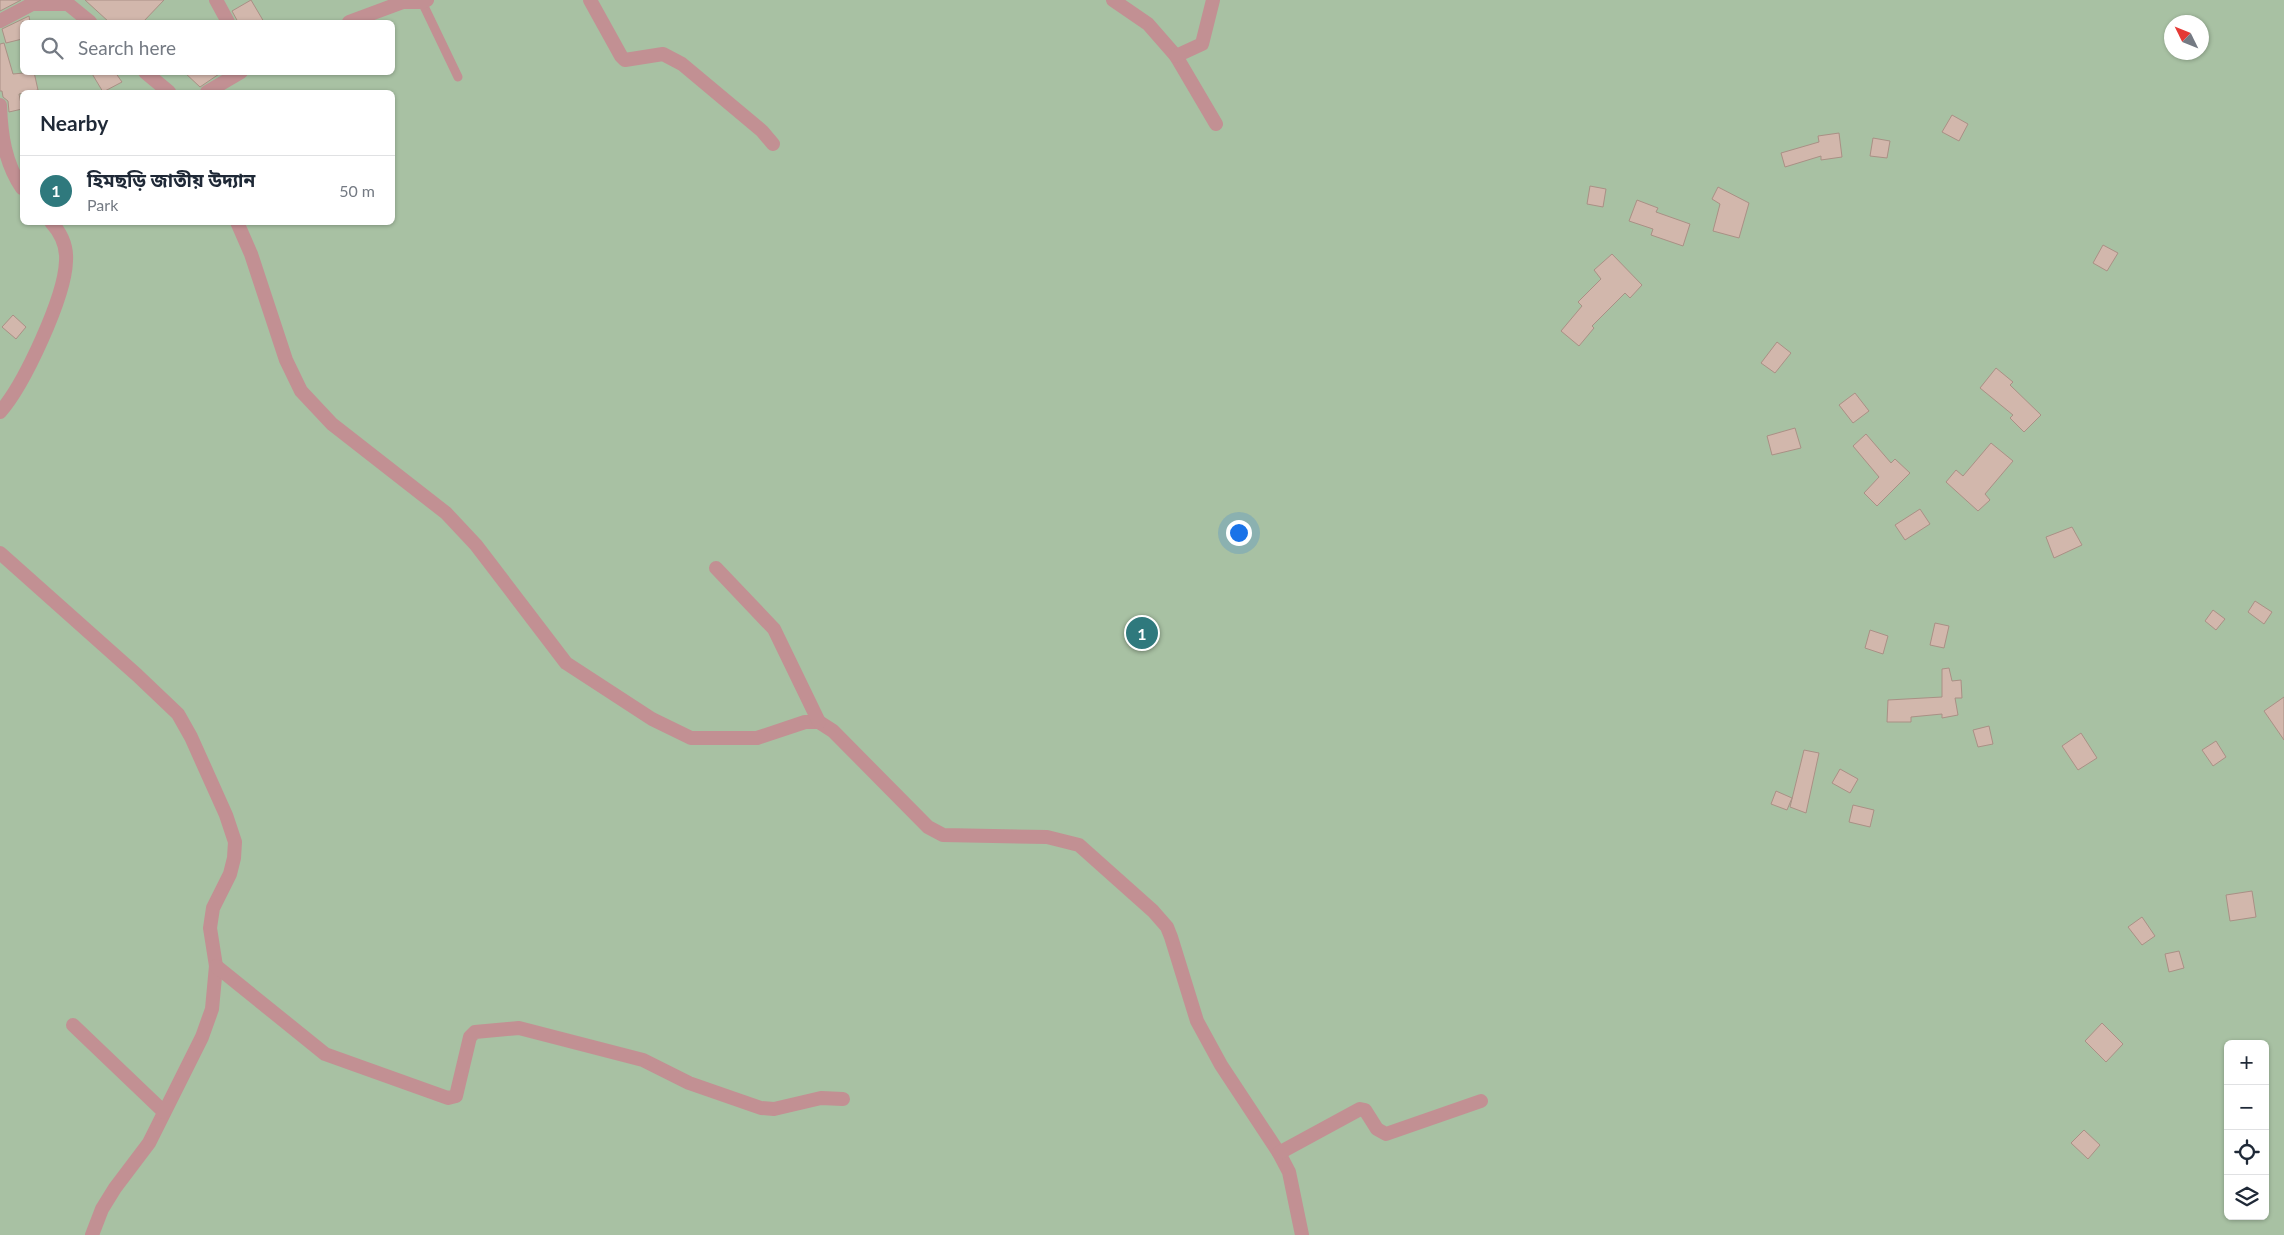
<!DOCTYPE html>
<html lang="en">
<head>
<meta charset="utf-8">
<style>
	body { margin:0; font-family:Lato,"Noto Sans Bengali",sans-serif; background:#f6f6f7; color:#1f2937 }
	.controls { position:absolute; right:15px; bottom:15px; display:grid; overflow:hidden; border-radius:8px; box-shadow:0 1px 4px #0004 }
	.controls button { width:45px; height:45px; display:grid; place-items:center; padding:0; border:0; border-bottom:1px solid #e0e1e3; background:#fff; color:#1f2937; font:25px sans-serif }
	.compass { position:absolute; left:2164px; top:15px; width:45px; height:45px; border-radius:50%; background:#fff; box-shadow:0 1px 4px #0004; rotate:313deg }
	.you { position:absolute; left:1238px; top:532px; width:18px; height:18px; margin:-12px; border:4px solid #fff; border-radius:50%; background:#1a73e8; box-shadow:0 0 0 8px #1a73e833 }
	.badge { display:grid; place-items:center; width:32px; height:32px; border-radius:50%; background:#2f797d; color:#fff; font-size:16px; font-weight:700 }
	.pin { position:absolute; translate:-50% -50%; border:2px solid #fff; box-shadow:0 1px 5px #0006 }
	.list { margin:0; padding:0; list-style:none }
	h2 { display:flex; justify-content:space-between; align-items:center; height:65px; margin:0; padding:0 20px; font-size:21px }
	h2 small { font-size:16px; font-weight:400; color:#747a83 }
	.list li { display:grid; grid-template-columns:32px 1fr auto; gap:15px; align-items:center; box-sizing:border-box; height:70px; padding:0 20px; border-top:1px solid #e0e1e3 }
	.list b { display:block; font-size:19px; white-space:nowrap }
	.list p { margin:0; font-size:16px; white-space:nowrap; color:#747a83 }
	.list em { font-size:16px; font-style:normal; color:#747a83 }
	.icon { flex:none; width:28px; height:28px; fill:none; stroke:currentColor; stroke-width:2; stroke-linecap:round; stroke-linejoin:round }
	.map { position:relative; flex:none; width:2284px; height:1235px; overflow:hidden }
	.search { position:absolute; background:#fff; box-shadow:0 1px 4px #0004; left:20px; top:20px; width:375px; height:55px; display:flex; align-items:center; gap:12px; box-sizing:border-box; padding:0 18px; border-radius:8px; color:#747a83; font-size:19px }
	.panel { position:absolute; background:#fff; box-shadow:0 1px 4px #0004; left:20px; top:90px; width:375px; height:135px; border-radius:8px }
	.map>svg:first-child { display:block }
	.green { fill:#a8c1a3; fill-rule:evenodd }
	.building { fill:#d2b7ac; stroke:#a99085 }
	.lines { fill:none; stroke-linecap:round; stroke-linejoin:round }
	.service { stroke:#c29093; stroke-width:9 }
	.minor { stroke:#c29093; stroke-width:14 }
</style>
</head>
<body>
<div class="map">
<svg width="2284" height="1235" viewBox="0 0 2284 1235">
	<rect width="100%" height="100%" fill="#fbdfd4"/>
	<!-- green -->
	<path class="green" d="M0 0H2284V1235H0ZM22 22H392V72H22ZM2172 22H2202V52H2172ZM22 92H392V222H22ZM2228 1044H2265V1216H2228Z"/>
	<!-- building -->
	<g class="building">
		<path d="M0 0H21L0 11Z"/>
		<path d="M85 0H164L143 22H109Z"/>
		<path d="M251 0 264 22H238L232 11Z"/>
		<path d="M29 16 30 22H22V39L6 43 2 29Z"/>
		<path d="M4 43 13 74 34 72 38 90 19 94 22 109 9 112 8 101 3 97 2 91H0V44Z"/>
		<path d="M91 72H115L122 82 103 92Z"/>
		<path d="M184 72H222L200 87Z"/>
		<path d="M1952 115 1968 124 1959 141 1942 132Z"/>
		<path d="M1839 133 1842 157 1821 160V156L1785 167 1781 153 1819 142 1818 136Z"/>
		<path d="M1873 138 1890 141 1887 158 1870 156Z"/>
		<path d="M1590 186 1606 189 1603 207 1587 204Z"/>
		<path d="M1718 187 1749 203 1739 238 1713 231 1720 204 1712 199Z"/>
		<path d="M1637 200 1658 208 1656 212 1690 224 1683 246 1651 235 1653 229 1629 221Z"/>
		<path d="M2103 245 2118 253 2107 271 2093 263Z"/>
		<path d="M1612 254 1642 285 1630 298 1625 293 1592 326 1594 328 1579 346 1561 331 1582 306 1578 302 1601 279 1594 270Z"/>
		<path d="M13 315 26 327 16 339 2 327Z"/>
		<path d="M1777 342 1791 353 1775 373 1761 363Z"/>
		<path d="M1996 368 2013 382 2010 385 2041 415 2024 432 2010 418 2013 415 1980 388Z"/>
		<path d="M1855 393 1869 411 1853 423 1839 405Z"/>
		<path d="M1795 428 1801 448 1772 455 1767 436Z"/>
		<path d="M1866 434 1891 463 1895 459 1910 473 1877 506 1864 493 1879 477 1853 446Z"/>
		<path d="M1991 443 2013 461 1985 494 1990 500 1978 511 1946 482 1956 470 1963 476Z"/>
		<path d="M1920 509 1930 524 1905 540 1895 525Z"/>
		<path d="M2072 527 2082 545 2054 558 2046 537Z"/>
		<path d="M2255 601 2272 612 2264 624 2248 612Z"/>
		<path d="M2213 610 2225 619 2216 630 2205 621Z"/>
		<path d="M1935 623 1949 626 1944 648 1930 645Z"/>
		<path d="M1870 630 1888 636 1883 654 1865 648Z"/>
		<path d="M1949 668 1952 681 1961 680 1962 698H1955L1958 715 1942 718V714L1911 717V722H1887L1888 700 1942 697V669Z"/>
		<path d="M2284 697V740L2264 711Z"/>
		<path d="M1989 726 1993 744 1978 747 1973 730Z"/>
		<path d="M2081 733 2097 758 2078 770 2062 746Z"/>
		<path d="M2216 741 2226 757 2213 766 2202 750Z"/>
		<path d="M1804 750 1819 753 1806 813 1790 807Z"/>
		<path d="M1840 769 1858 779 1850 793 1832 783Z"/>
		<path d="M1776 791 1792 798 1787 810 1771 804Z"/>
		<path d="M1853 805 1874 810 1870 827 1849 822Z"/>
		<path d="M2252 891 2256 917 2230 921 2226 895Z"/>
		<path d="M2142 917 2155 936 2142 945 2128 927Z"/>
		<path d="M2179 951 2184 968 2169 972 2165 954Z"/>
		<path d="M2102 1023 2123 1044 2106 1062 2085 1041Z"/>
		<path d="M2084 1130 2100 1145 2088 1159 2071 1143Z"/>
	</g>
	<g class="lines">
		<!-- service -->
		<path class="service" d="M422 2 458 77"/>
		<!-- minor -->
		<g class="minor">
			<path d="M216 0 228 22"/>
			<path d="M590 0 621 56 625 60 663 54 682 64 762 131 773 144"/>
			<path d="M1113 0 1148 24 1176 56 1216 124"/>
			<path d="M0 21 32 4H68L90 22"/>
			<path d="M349 22 403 2H422L427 0"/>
			<path d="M1176 56 1202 44 1213 0"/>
			<path d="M145 72 169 92"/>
			<path d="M207 92 241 72"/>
			<path d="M0 105C1 135 5 163 22 188"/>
			<path d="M237 222 251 254 286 360 301 391 332 424 446 513 476 545 566 663 652 719 691 738H757L805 722H819L833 731 928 827 943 835 1047 837 1079 845 1153 911 1167 927 1171 937 1197 1021 1221 1065 1279 1153 1289 1172 1302 1235"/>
			<path d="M0 412C24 385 65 297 66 261 67 247 61 233 51 222"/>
			<path d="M0 553 137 675 178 714 191 737 226 815 235 842 234 858 230 874 213 908 210 928 216 966 212 1009 202 1037 149 1143 115 1188 102 1209 92 1235"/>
			<path d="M716 568 774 629 819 722"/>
			<path d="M216 966 325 1054 448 1098 456 1096 470 1037 475 1032 519 1028 643 1060 689 1083 761 1108 774 1109 821 1098 843 1099"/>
			<path d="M73 1025 164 1112"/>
			<path d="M1279 1153 1360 1109 1365 1110 1377 1129 1386 1134 1481 1101"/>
		</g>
	</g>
</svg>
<div class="controls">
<button>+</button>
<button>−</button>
<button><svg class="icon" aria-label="locate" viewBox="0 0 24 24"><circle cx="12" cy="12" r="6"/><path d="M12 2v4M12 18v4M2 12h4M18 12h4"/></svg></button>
<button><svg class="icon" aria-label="layers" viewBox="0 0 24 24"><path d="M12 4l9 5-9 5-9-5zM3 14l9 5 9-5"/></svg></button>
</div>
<svg class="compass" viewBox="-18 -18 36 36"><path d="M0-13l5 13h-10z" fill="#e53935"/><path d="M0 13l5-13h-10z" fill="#747a83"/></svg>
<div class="you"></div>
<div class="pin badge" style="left:1142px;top:633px">1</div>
<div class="search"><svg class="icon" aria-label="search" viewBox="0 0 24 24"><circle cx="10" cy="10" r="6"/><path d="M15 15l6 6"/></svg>Search here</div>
<section class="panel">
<h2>Nearby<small></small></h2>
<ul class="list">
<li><span class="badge">1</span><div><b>হিমছড়ি জাতীয় উদ্যান</b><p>Park</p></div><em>50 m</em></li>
</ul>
</section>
</div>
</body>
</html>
